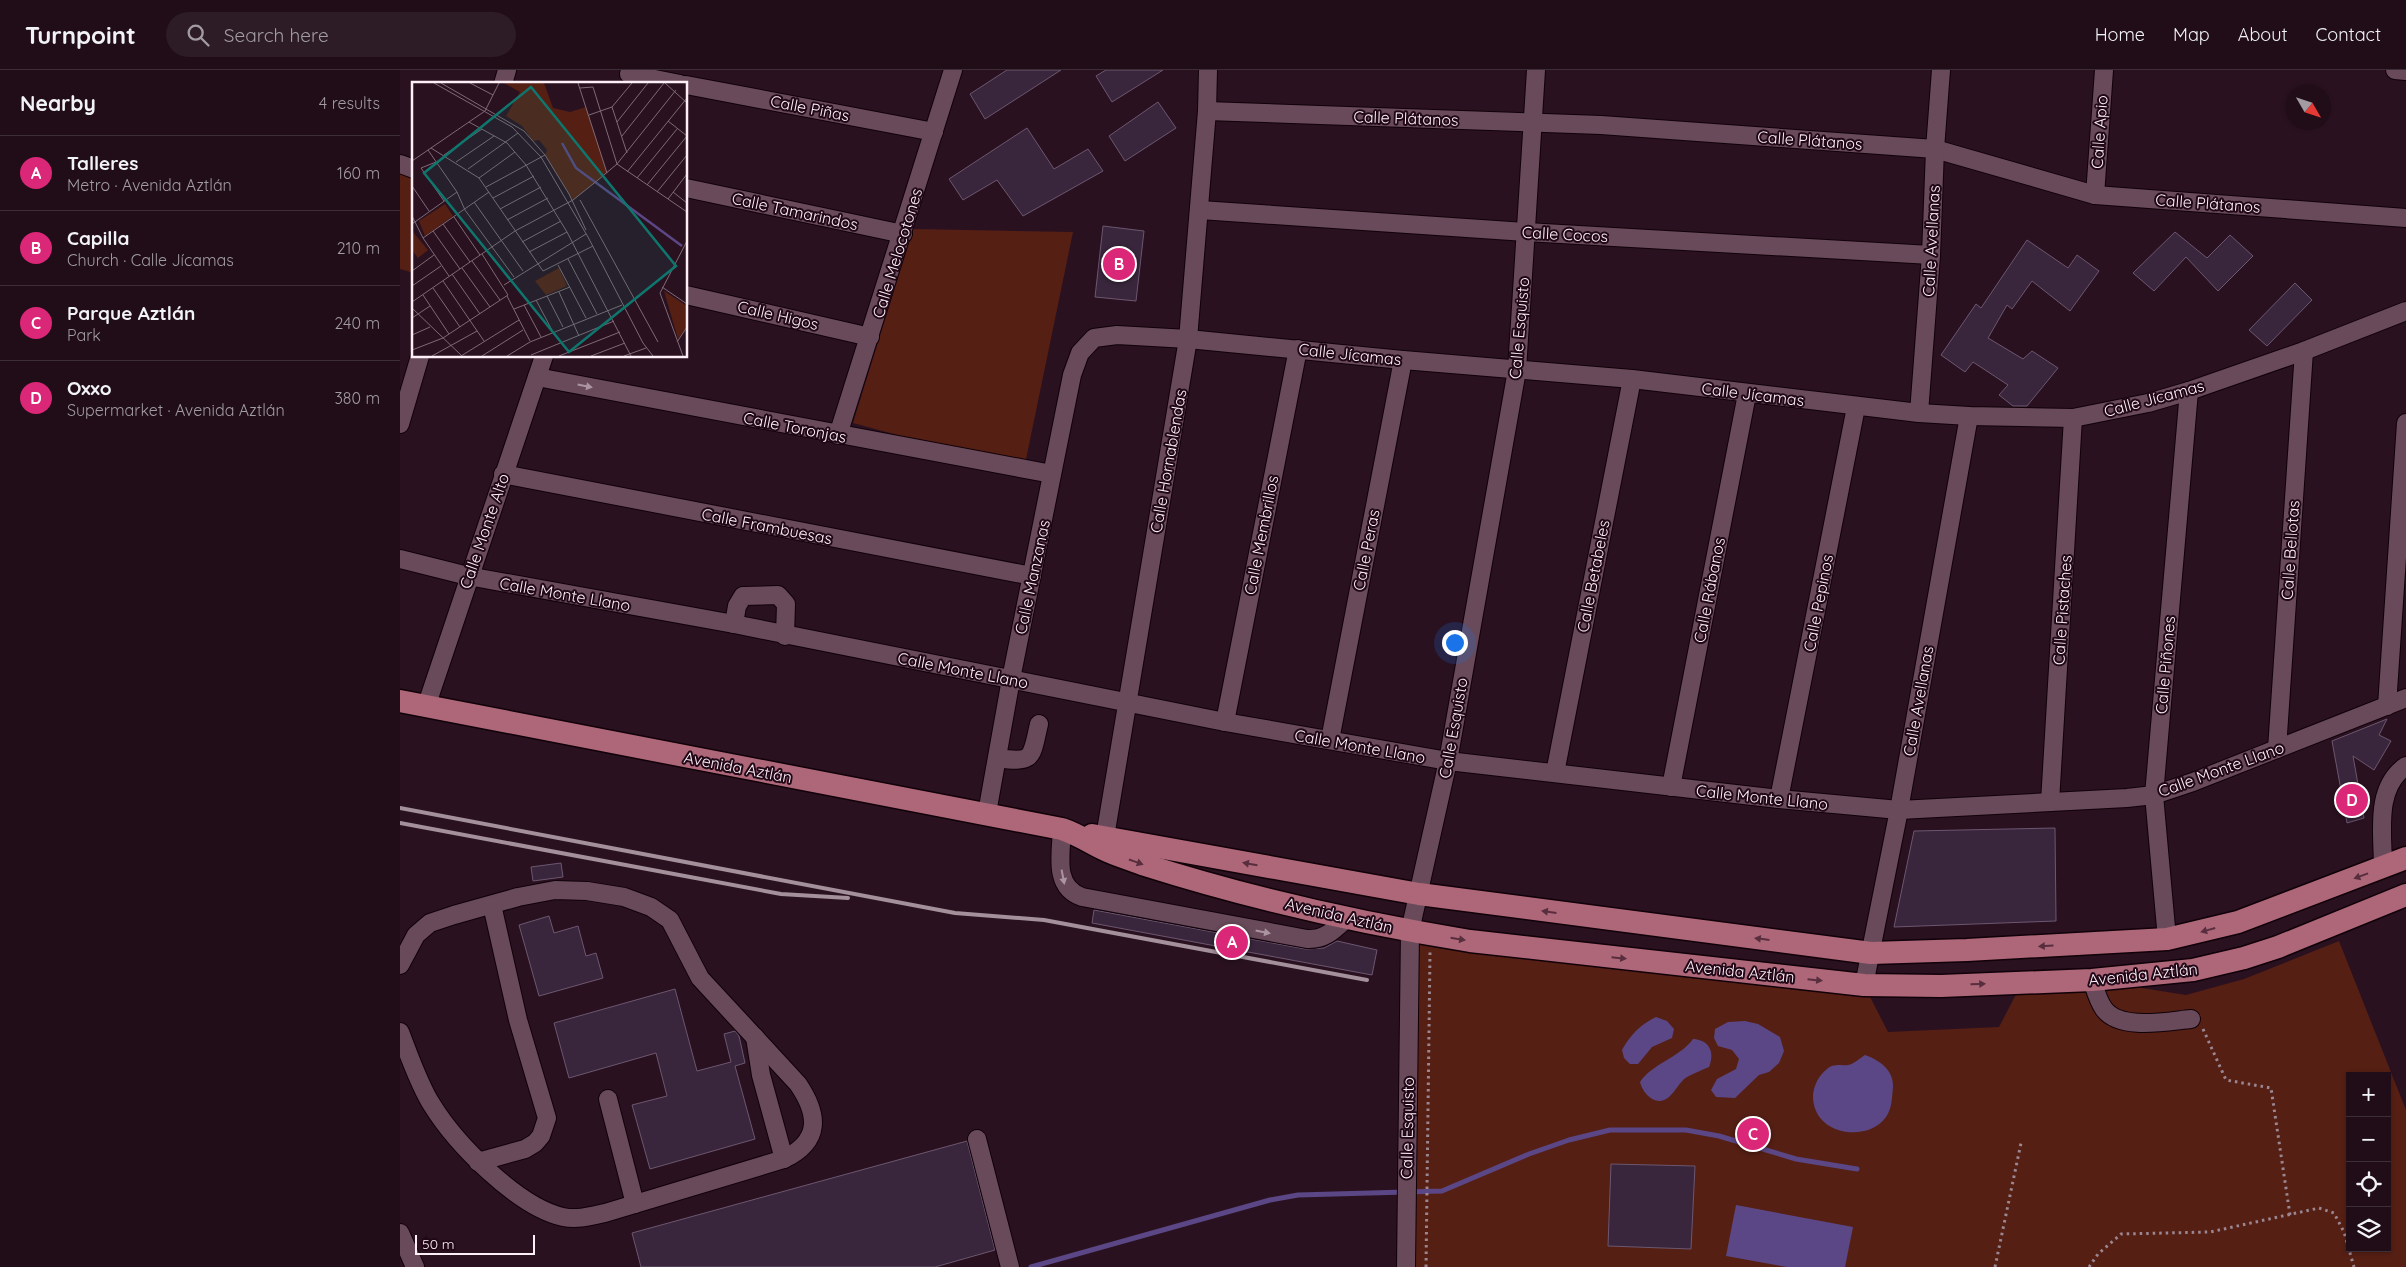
<!DOCTYPE html>
<html lang="en">
<head>
<meta charset="utf-8">
<style>
	body { margin:0; font-family:Quicksand,sans-serif; background:#2d1b25; color:#f1f3f6 }
	.controls { position:absolute; right:15px; bottom:15px; display:grid; overflow:hidden; border-radius:0px; box-shadow:0 1px 4px #0004 }
	.controls button { width:45px; height:45px; display:grid; place-items:center; padding:0; border:0; border-bottom:1px solid #3d2d37; background:#200d18; color:#f1f3f6; font:25px sans-serif }
	.compass { position:absolute; left:1886px; top:15px; width:45px; height:45px; border-radius:50%; background:#200d18; box-shadow:0 1px 4px #0004; rotate:129deg }
	.scale { position:absolute; left:15px; bottom:12px; width:120px; box-sizing:border-box; padding-left:5px; border:2px solid #feeff7; border-top:0; font-size:14px; line-height:18px; white-space:nowrap; color:#feeff7; -webkit-text-stroke:4px #200817; paint-order:stroke }
	.you { position:absolute; left:1054px; top:572px; width:18px; height:18px; margin:-12px; border:4px solid #fff; border-radius:50%; background:#1a73e8; box-shadow:0 0 0 8px #1a73e833 }
	.badge { display:grid; place-items:center; width:32px; height:32px; border-radius:50%; background:#db2777; color:#fff; font-size:16px; font-weight:700 }
	.pin { position:absolute; translate:-50% -50%; border:2px solid #fff; box-shadow:0 1px 5px #0006 }
	.list { margin:0; padding:0; list-style:none }
	h2 { display:flex; justify-content:space-between; align-items:center; height:65px; margin:0; padding:0 20px; font-size:21px }
	h2 small { font-size:16px; font-weight:400; color:#a29ca2 }
	.list li { display:grid; grid-template-columns:32px 1fr auto; gap:15px; align-items:center; box-sizing:border-box; height:75px; padding:0 20px; border-top:1px solid #3d2d37 }
	.list b { display:block; font-size:19px; white-space:nowrap }
	.list p { margin:0; font-size:16px; white-space:nowrap; color:#a29ca2 }
	.list em { font-size:16px; font-style:normal; color:#a29ca2 }
	.icon { flex:none; width:28px; height:28px; fill:none; stroke:currentColor; stroke-width:2; stroke-linecap:round; stroke-linejoin:round }
	.map { position:relative; flex:none; width:2006px; height:1197px; overflow:hidden }
	header { display:flex; align-items:center; gap:30px; box-sizing:border-box; height:70px; padding:0 25px; background:#200d18; border-bottom:1px solid #3d2d37 }
	header strong { font-size:24px }
	nav { display:flex; gap:28px; margin-inline-start:auto; font-size:18px }
	.search { width:350px; height:45px; background:#2d1b25; display:flex; align-items:center; gap:12px; box-sizing:border-box; padding:0 18px; border-radius:28px; color:#a29ca2; font-size:19px }
	main { display:flex }
	aside { flex:1; background:#200d18 }
	.map>svg:first-child { display:block }
	.green { fill:#551f14; fill-rule:evenodd }
	.water { fill:#5b4785 }
	.lines { fill:none; stroke-linecap:round; stroke-linejoin:round }
	.stream { stroke:#5b4785; stroke-width:5 }
	.building { fill:#39263c; stroke:#6c5770 }
	.minor-casing { stroke:#110109; stroke-width:20 }
	.major-casing { stroke:#110109; stroke-width:25 }
	.path { stroke:#9b8792; stroke-width:3; stroke-dasharray:2.5 4; stroke-linecap:butt }
	.minor { stroke:#684a5a; stroke-width:18 }
	.major { stroke:#ad6778; stroke-width:22 }
	.rail { stroke:#a3909b; stroke-width:4 }
	.oneway { fill:#ac94a1 }
	.oneway2 { fill:#582e3e }
	.labels { text-anchor:middle; dominant-baseline:central; stroke-width:4; stroke-linejoin:round; paint-order:stroke }
	.street-label { font-size:16px; fill:#feeff7; stroke:#200817 }
	.inset-river { fill:none; stroke:#5b4785; stroke-width:2.5 }
	.inset-road { fill:none; stroke:#7f6a76; stroke-width:1 }
	.view { fill:#0f766e; fill-opacity:0.15; stroke:#0f766e; stroke-width:2.5 }
	.inset-edge { fill:none; stroke:#feeff7; stroke-width:2.5 }
</style>
</head>
<body>
<header>
<strong>Turnpoint</strong>
<div class="search"><svg class="icon" aria-label="search" viewBox="0 0 24 24"><circle cx="10" cy="10" r="6"/><path d="M15 15l6 6"/></svg>Search here</div>
<nav><a>Home</a><a>Map</a><a>About</a><a>Contact</a></nav>
</header>
<main>
<aside>
<h2>Nearby<small>4 results</small></h2>
<ul class="list">
<li><span class="badge">A</span><div><b>Talleres</b><p>Metro · Avenida Aztlán</p></div><em>160 m</em></li>
<li><span class="badge">B</span><div><b>Capilla</b><p>Church · Calle Jícamas</p></div><em>210 m</em></li>
<li><span class="badge">C</span><div><b>Parque Aztlán</b><p>Park</p></div><em>240 m</em></li>
<li><span class="badge">D</span><div><b>Oxxo</b><p>Supermarket · Avenida Aztlán</p></div><em>380 m</em></li>
</ul>
</aside>
<div class="map">
<svg width="2006" height="1197" viewBox="0 0 2006 1197">
	<rect width="100%" height="100%" fill="#2a1120"/>
	<!-- green -->
	<g class="green">
		<path d="M0 104 14 108V203L0 199Z"/>
		<path d="M513 159 673 162 624 399 453 353Z"/>
		<path d="M1010 861 1464 915 1488 962 1599 957 1622 913 1692 910 1786 925 1844 909 1939 871 2006 1040V1197H1006ZM1950 1006H1987V1178H1950Z"/>
	</g>
	<!-- water -->
	<g class="water">
		<path d="M1256 947 1267 951 1274 959 1272 968 1252 977 1238 994H1230L1224 988 1222 980C1231 964 1240 955 1256 947Z"/>
		<path d="M1345 951 1358 954 1380 967 1384 981 1379 993 1369 1002 1359 1005 1335 1028 1316 1027 1311 1020 1317 1009 1336 999 1339 989 1332 980 1318 976 1314 968 1315 959 1328 952Z"/>
		<path d="M1293 969C1310 970 1315 983 1309 997 1302 1000 1294 1003 1287 1007 1279 1012 1276 1021 1269 1027 1256 1038 1243 1024 1240 1012 1253 993 1279 988 1293 969Z"/>
		<path d="M1465 985C1479 990 1494 1000 1493 1017 1492 1027 1492 1039 1486 1047 1468 1073 1412 1066 1413 1025 1414 1015 1419 1005 1427 999 1434 993 1440 996 1448 995 1454 994 1460 988 1465 985Z"/>
		<path d="M1336 1135 1453 1157 1445 1197H1387L1326 1186Z"/>
	</g>
	<g class="lines">
		<!-- stream -->
		<path class="stream" d="M631 1197 870 1130 898 1125 1042 1121 1129 1084 1169 1070 1210 1060H1286L1319 1066 1396 1089 1457 1099"/>
	</g>
	<!-- building -->
	<g class="building">
		<path d="M607 0H661L585 49 570 24Z"/>
		<path d="M706 0H763L712 32 696 6Z"/>
		<path d="M758 32 776 58 725 91 709 66Z"/>
		<path d="M627 58 654 99 688 79 703 101 623 146 597 110 563 130 549 109Z"/>
		<path d="M703 156 744 161 736 231 695 227Z"/>
		<path d="M1775 162 1807 188 1830 165 1853 186 1818 221 1786 187 1754 221 1733 203Z"/>
		<path d="M1627 170 1668 198 1677 185 1699 201 1670 241 1632 211 1612 239 1607 235 1588 268 1623 289 1632 281 1658 298 1627 336H1613L1599 325 1608 315 1573 292 1565 302 1541 285 1576 234 1581 238Z"/>
		<path d="M1895 213 1912 230 1867 276 1849 260Z"/>
		<path d="M1987 649 1979 665 1991 671 1974 700 1953 686 1964 748 1947 753 1932 671Z"/>
		<path d="M1655 758 1656 851 1494 857 1514 761Z"/>
		<path d="M161 793 163 807 133 811 131 797Z"/>
		<path d="M694 840 905 879 924 878 937 871 977 880 972 905 692 853Z"/>
		<path d="M149 846 154 863 178 856 186 886 196 883 203 908 139 926 119 855Z"/>
		<path d="M275 919 297 1001 331 992 324 964 335 961 339 966 345 993 335 996 355 1069 250 1099 232 1035 267 1026 256 983 169 1008 154 953Z"/>
		<path d="M567 1071 595 1180 535 1197H241L232 1163Z"/>
		<path d="M1211 1094 1295 1096 1291 1179 1208 1176Z"/>
	</g>
	<g class="lines">
		<!-- minor casing -->
		<g class="minor-casing">
			<g id="minor">
				<path d="M1995 0 2006 1"/>
				<path d="M229 4 280 14"/>
				<path d="M103 14 107 0"/>
				<path d="M286 15 534 62"/>
				<path d="M807 41 1201 55 1535 79 1695 125 2006 148"/>
				<path d="M0 94 14 99"/>
				<path d="M286 118 503 164"/>
				<path d="M1695 125 1704 0"/>
				<path d="M800 140 1126 162 1531 185"/>
				<path d="M286 225 470 267"/>
				<path d="M137 307 652 404"/>
				<path d="M1519 343 1531 185 1535 79 1541 0"/>
				<path d="M0 354 20 286"/>
				<path d="M438 365 553 0"/>
				<path d="M103 404 632 506"/>
				<path d="M0 489 68 506 334 554 825 652 1048 691 1379 729 1499 740 1727 728 1754 725 1793 712 2006 628"/>
				<path d="M334 554 337 536 343 526 378 525 386 534 385 566"/>
				<path d="M1987 636 2006 353"/>
				<path d="M26 637 144 286"/>
				<path d="M825 652 898 279"/>
				<path d="M930 670 1003 290"/>
				<path d="M1877 679 1904 281"/>
				<path d="M597 688C634 693 631 689 639 654"/>
				<path d="M1155 703 1232 309"/>
				<path d="M1271 717 1347 324"/>
				<path d="M1379 729 1456 337"/>
				<path d="M1650 732 1673 348"/>
				<path d="M587 743 611 609 672 305 680 283 694 268 717 265 788 269 1003 290 1232 309 1519 343 1569 346 1673 348 1748 333 1789 321 1904 281 2006 241"/>
				<path d="M662 759C661 784 653 817 682 827L907 869C925 870 934 860 947 848"/>
				<path d="M703 779 788 269 807 41 808 0"/>
				<path d="M1983 797C1983 764 1974 718 2006 696"/>
				<path d="M1767 869 1754 725 1789 321"/>
				<path d="M0 895 16 865 30 853 54 845 118 827 155 820 187 821 224 827 251 837 270 850 300 908 398 1014C419 1045 421 1071 384 1089L205 1143C191 1146 178 1150 163 1147 118 1137 56 1074 32 1035 19 1015 9 985 0 962"/>
				<path d="M1692 910C1695 919 1698 931 1704 939 1720 961 1768 951 1791 949"/>
				<path d="M1464 915 1499 740 1569 346"/>
				<path d="M355 967 361 1005 384 1089"/>
				<path d="M208 1029 235 1134"/>
				<path d="M577 1069 610 1197"/>
				<path d="M78 1092 125 1079 135 1073 141 1066 147 1048 118 950 92 835"/>
				<path d="M0 1163 15 1197"/>
				<path d="M1006 1197 1010 861 1048 691 1117 300 1136 0"/>
			</g>
		</g>
		<!-- major casing -->
		<g class="major-casing">
			<g id="major">
				<path d="M0 631 662 759C677 764 689 772 703 779 715 785 729 789 742 794 849 828 959 853 1070 871L1464 915 1541 916 1692 910 1793 900 1844 888 1878 877 2006 825"/>
				<path d="M692 765 1019 824 1471 883 1567 880 1767 869 1838 852 2006 788"/>
			</g>
		</g>
		<!-- path -->
		<g class="path">
			<path d="M1803 959 1826 1010 1871 1018 1890 1145"/>
			<path d="M1026 1197 1030 882"/>
			<path d="M1595 1197 1621 1073"/>
			<path d="M1689 1197 1698 1184 1721 1164 1810 1162 1919 1138 1934 1143 1944 1162 1954 1197"/>
		</g>
		<!-- minor -->
		<use href="#minor" class="minor"/>
		<!-- major -->
		<use href="#major" class="major"/>
		<!-- rail -->
		<g class="rail">
			<path d="M0 738 555 843 644 850 967 910"/>
			<path d="M0 753 381 824 448 828"/>
		</g>
	</g>
	<!-- one-way arrows -->
	<defs><path id="oneway-solid" d="M-6-.8H1V-3.2L6.5 0L1 3.2V.8H-6Z" transform="scale(1.25)"/></defs>
	<g class="oneway">
		<use href="#oneway-solid" transform="translate(185 316) rotate(11)"/>
		<use href="#oneway-solid" transform="translate(663 807) rotate(79)"/>
		<use href="#oneway-solid" transform="translate(863 862) rotate(11)"/>
	</g>
	<g class="oneway2">
		<use href="#oneway-solid" transform="translate(736 792) rotate(19)"/>
		<use href="#oneway-solid" transform="translate(850 794) rotate(-170)"/>
		<use href="#oneway-solid" transform="translate(1961 806) rotate(160)"/>
		<use href="#oneway-solid" transform="translate(1149 842) rotate(-172)"/>
		<use href="#oneway-solid" transform="translate(1808 860) rotate(164)"/>
		<use href="#oneway-solid" transform="translate(1058 869) rotate(9)"/>
		<use href="#oneway-solid" transform="translate(1362 869) rotate(-173)"/>
		<use href="#oneway-solid" transform="translate(1646 876) rotate(177)"/>
		<use href="#oneway-solid" transform="translate(1219 888) rotate(6)"/>
		<use href="#oneway-solid" transform="translate(1415 910) rotate(6)"/>
		<use href="#oneway-solid" transform="translate(1578 914) rotate(-2)"/>
	</g>
	<g class="labels">
		<!-- street labels -->
		<g class="street-label">
			<text transform="translate(410 38) rotate(11)">Calle Piñas</text>
			<text transform="translate(1006 48) rotate(2)">Calle Plátanos</text>
			<text transform="translate(1699 62) rotate(-86)">Calle Apio</text>
			<text transform="translate(1410 70) rotate(4)">Calle Plátanos</text>
			<text transform="translate(1808 133) rotate(4)">Calle Plátanos</text>
			<text transform="translate(395 141) rotate(12)">Calle Tamarindos</text>
			<text transform="translate(1165 164) rotate(3)">Calle Cocos</text>
			<text transform="translate(1531 171) rotate(-87)">Calle Avellanas</text>
			<text transform="translate(497 183) rotate(-73)">Calle Melocotones</text>
			<text transform="translate(378 245) rotate(13)">Calle Higos</text>
			<text transform="translate(1119 258) rotate(-85)">Calle Esquisto</text>
			<text transform="translate(950 284) rotate(6)">Calle Jícamas</text>
			<text transform="translate(1353 324) rotate(7)">Calle Jícamas</text>
			<text transform="translate(1754 328) rotate(-15)">Calle Jícamas</text>
			<text transform="translate(395 357) rotate(11)">Calle Toronjas</text>
			<text transform="translate(768 391) rotate(-80)">Calle Hornablendas</text>
			<text transform="translate(367 456) rotate(11)">Calle Frambuesas</text>
			<text transform="translate(84 461) rotate(-71)">Calle Monte Alto</text>
			<text transform="translate(861 465) rotate(-79)">Calle Membrillos</text>
			<text transform="translate(966 480) rotate(-79)">Calle Peras</text>
			<text transform="translate(1890 480) rotate(-86)">Calle Bellotas</text>
			<text transform="translate(1193 506) rotate(-79)">Calle Betabeles</text>
			<text transform="translate(632 507) rotate(-78)">Calle Manzanas</text>
			<text transform="translate(1309 520) rotate(-79)">Calle Rábanos</text>
			<text transform="translate(165 524) rotate(10)">Calle Monte Llano</text>
			<text transform="translate(1418 533) rotate(-79)">Calle Pepinos</text>
			<text transform="translate(1662 540) rotate(-86)">Calle Pistaches</text>
			<text transform="translate(1765 595) rotate(-85)">Calle Piñones</text>
			<text transform="translate(563 600) rotate(11)">Calle Monte Llano</text>
			<text transform="translate(1518 631) rotate(-80)">Calle Avellanas</text>
			<text transform="translate(1053 658) rotate(-80)">Calle Esquisto</text>
			<text transform="translate(960 676) rotate(10)">Calle Monte Llano</text>
			<text transform="translate(338 697) rotate(11)">Avenida Aztlán</text>
			<text transform="translate(1821 699) rotate(-20)">Calle Monte Llano</text>
			<text transform="translate(1362 727) rotate(6)">Calle Monte Llano</text>
			<text transform="translate(939 845) rotate(13)">Avenida Aztlán</text>
			<text transform="translate(1340 901) rotate(6)">Avenida Aztlán</text>
			<text transform="translate(1743 904) rotate(-6)">Avenida Aztlán</text>
			<text transform="translate(1007 1058) rotate(-89)">Calle Esquisto</text>
		</g>
	</g>
	<!-- overview -->
	<g transform="translate(12 12)">
		<rect width="275" height="275" fill="#2a1120"/>
		<path d="M92 1H132L141 26 158 30 174 25 195 91 161 118 133 73 135 68 127 58 121 59 110 44 94 34 108 10ZM33 122 41 134 13 154 7 139ZM0 149 16 168 6 176 0 168ZM147 186 155 204 134 213 123 199ZM252 209 275 224V244L266 257Z" fill="#551f14"/>
		<path class="inset-river" d="M150 61 164 86 270 164"/>
		<path class="inset-road" d="M22 1 100 45 129 75 176 155 231 261 241 274M29 1 112 49 133 73 157 112 174 148M58 1 81 13M166 1 195 91M253 1 275 21M168 6 181 5 205 82 275 130M200 25 215 71M177 33 200 25 220 1M57 40 95 61 114 83 155 150 219 274M205 40 236 1M210 54 252 1M19 66 67 96 131 189 181 164M16 68 45 110 53 128 102 195M32 73 70 47M0 79 73 29 87 1M24 80 9 86 32 119M44 80 82 54M56 87 106 51M215 90 275 16M67 96 103 70M225 96 265 47M235 103 275 54 256 39M0 104 17 129M74 105 133 73M245 110 275 73M261 110 275 121M81 116 122 94M256 117 275 92M168 118 246 260M62 120 111 189M88 127 129 105M0 134 11 156 37 194M42 135 68 173M95 138 136 116M0 142 45 110M31 142 58 180M21 149 48 187M11 156 77 110M110 160 149 139M117 170 155 150M156 177 185 232M60 179 88 218M146 183 174 236M50 186 78 225M0 189 22 173M40 192 68 232M31 199 72 259M92 203 174 152M0 204 29 184M250 205 275 222M21 206 48 245M147 210 167 254M11 213 37 252M95 214 118 259M135 214 151 245M124 218 141 250M0 220 103 149 161 118 186 98 205 82 264 8M112 223 129 255M0 226 50 274M102 227 158 205M0 236 18 224M0 253 18 245M265 260 275 245M0 268 31 256 96 213 70 172M119 273 202 239M20 274 65 249M49 274 107 238M70 274 111 248M95 274 118 260 210 223M147 274 208 250M179 274 213 261M212 274 234 266M271 274 248 211 275 159"/>
		<path class="view" d="M119 5 264 184 157 270 12 91Z"/>
		<rect width="275" height="275" class="inset-edge"/>
	</g>
</svg>
<div class="controls">
<button>+</button>
<button>−</button>
<button><svg class="icon" aria-label="locate" viewBox="0 0 24 24"><circle cx="12" cy="12" r="6"/><path d="M12 2v4M12 18v4M2 12h4M18 12h4"/></svg></button>
<button><svg class="icon" aria-label="layers" viewBox="0 0 24 24"><path d="M12 4l9 5-9 5-9-5zM3 14l9 5 9-5"/></svg></button>
</div>
<svg class="compass" viewBox="-18 -18 36 36"><path d="M0-13l5 13h-10z" fill="#e53935"/><path d="M0 13l5-13h-10z" fill="#a29ca2"/></svg>
<div class="scale">50 m</div>
<div class="you"></div>
<div class="pin badge" style="left:832px;top:872px">A</div>
<div class="pin badge" style="left:719px;top:194px">B</div>
<div class="pin badge" style="left:1353px;top:1064px">C</div>
<div class="pin badge" style="left:1952px;top:730px">D</div>
</div>
</main>
</body>
</html>
